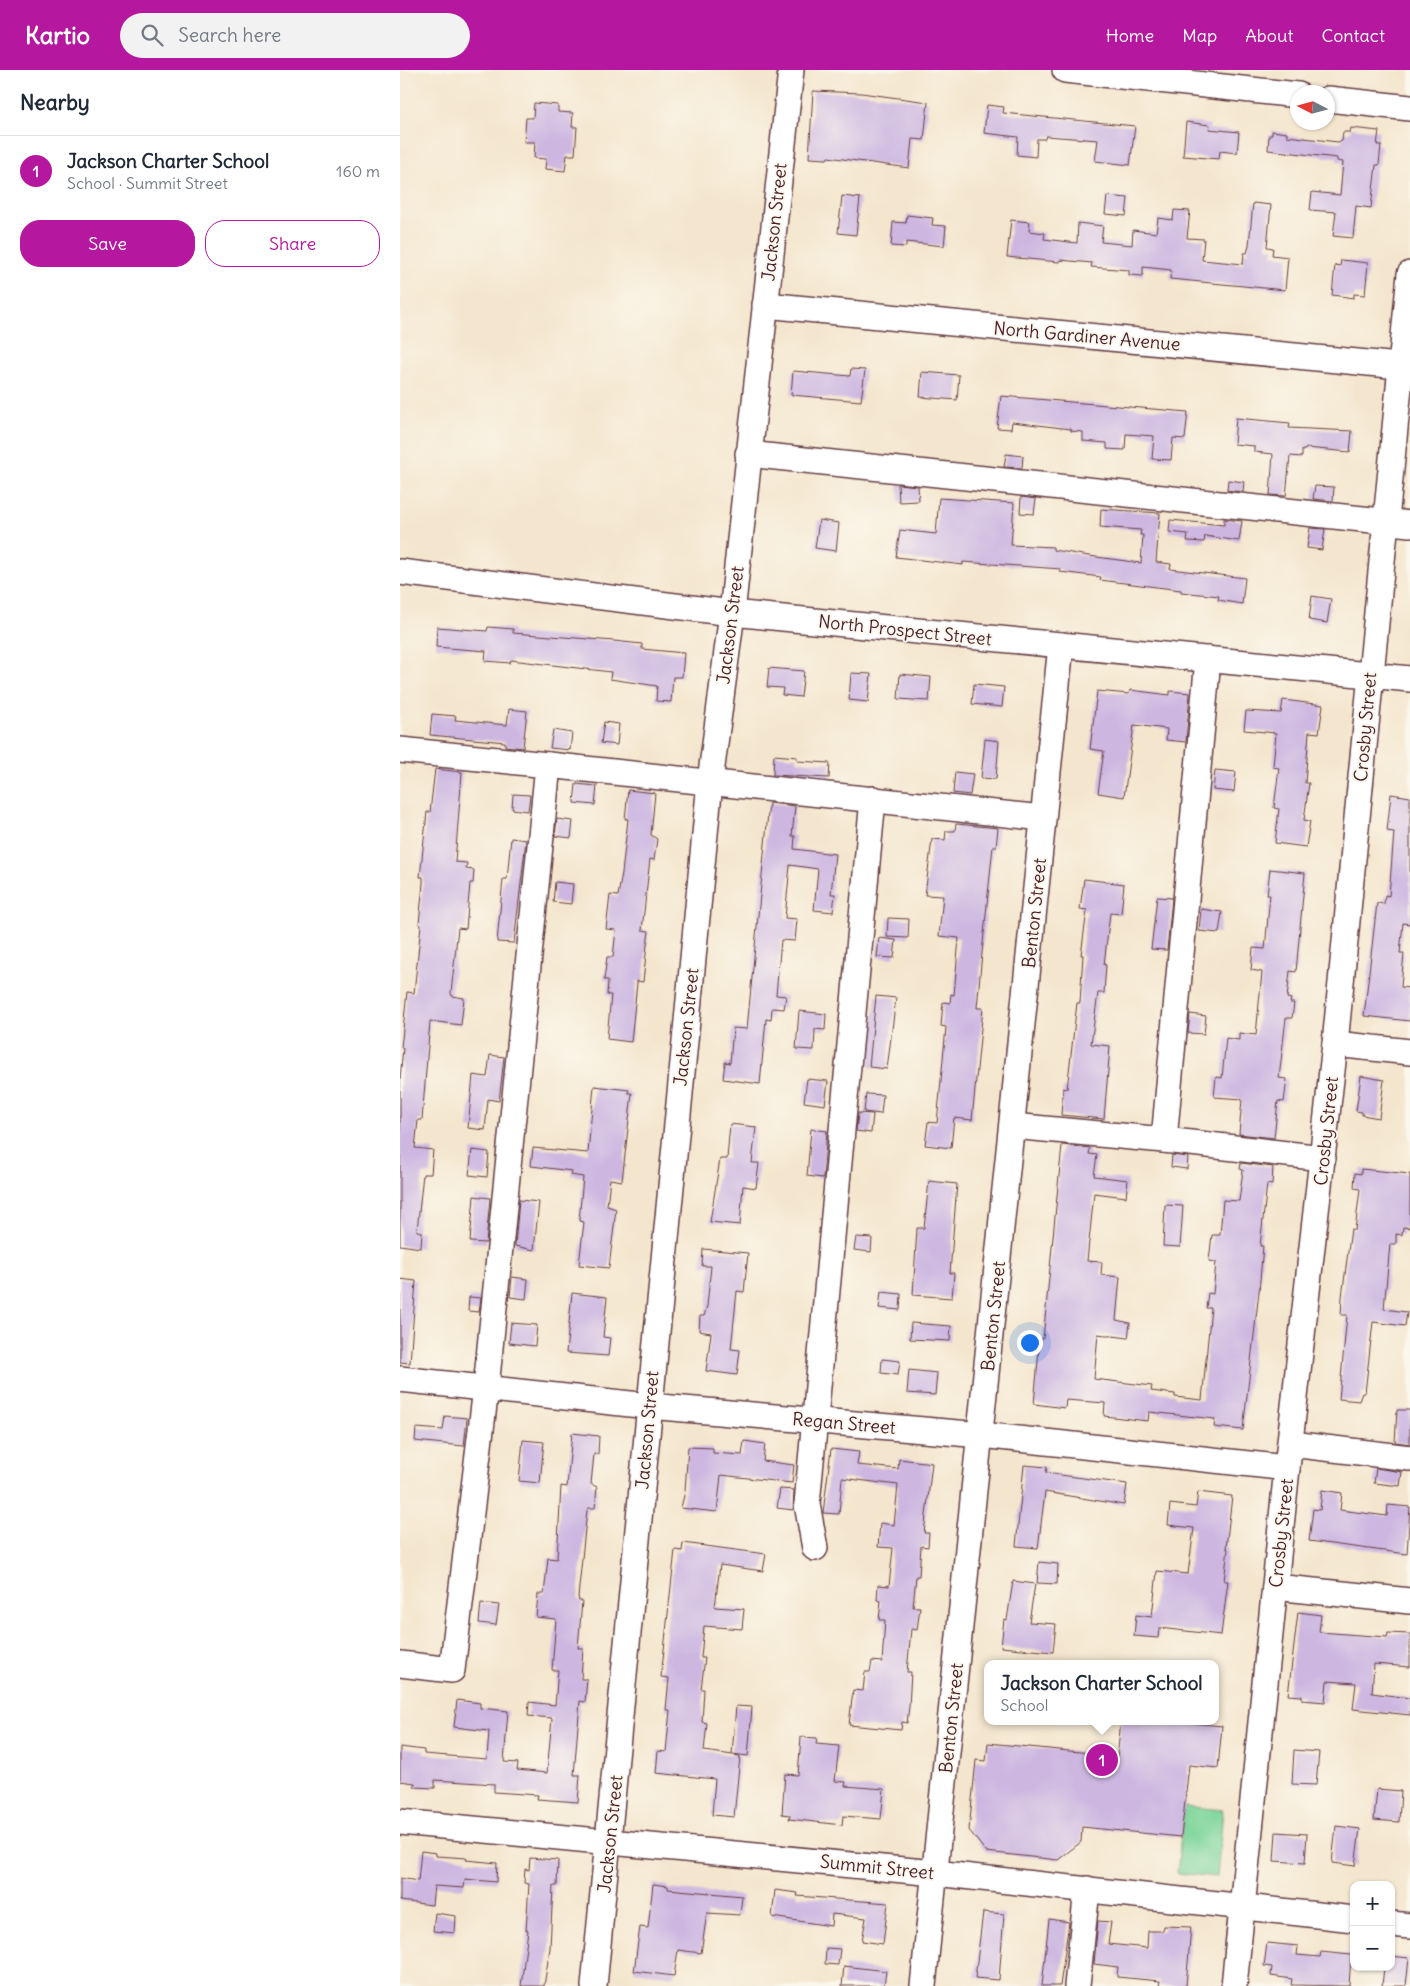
<!DOCTYPE html>
<html lang="en">
<head>
<meta charset="utf-8">
<style>
	body { margin:0; font-family:Delius,sans-serif; background:#f2f2f3; color:#1f2937 }
	.controls { position:absolute; right:15px; bottom:15px; display:grid; overflow:hidden; border-radius:10px; box-shadow:0 1px 4px #0004 }
	.controls button { width:45px; height:45px; display:grid; place-items:center; padding:0; border:0; border-bottom:1px solid #e0e1e3; background:#fff; color:#1f2937; font:25px sans-serif }
	.compass { position:absolute; left:890px; top:15px; width:45px; height:45px; border-radius:50%; background:#fff; box-shadow:0 1px 4px #0004; rotate:276deg }
	.you { position:absolute; left:629px; top:1272px; width:18px; height:18px; margin:-12px; border:4px solid #fff; border-radius:50%; background:#1a73e8; box-shadow:0 0 0 8px #1a73e833 }
	.badge { display:grid; place-items:center; width:32px; height:32px; border-radius:50%; background:#b5179e; color:#fff; font-size:16px; font-weight:700 }
	.pin { position:absolute; translate:-50% -50%; border:2px solid #fff; box-shadow:0 1px 5px #0006 }
	.popup { position:absolute; left:584px; top:1590px; width:235px; height:65px; box-sizing:border-box; display:grid; place-content:center; border-radius:10px; background:#fff; filter:drop-shadow(0 1px 4px #0005); font-size:16px; white-space:nowrap; color:#747a83 }
	.popup b { font-size:19px; color:#1f2937 }
	.popup::after { content:''; position:absolute; left:50%; top:100%; margin-left:-10px; border:10px solid transparent; border-top-color:#fff }
	.list { margin:0; padding:0; list-style:none }
	h2 { display:flex; justify-content:space-between; align-items:center; height:65px; margin:0; padding:0 20px; font-size:21px }
	h2 small { font-size:16px; font-weight:400; color:#747a83 }
	.list li { display:grid; grid-template-columns:32px 1fr auto; gap:15px; align-items:center; box-sizing:border-box; height:70px; padding:0 20px; border-top:1px solid #e0e1e3 }
	.list b { display:block; font-size:19px; white-space:nowrap }
	.list p { margin:0; font-size:16px; white-space:nowrap; color:#747a83 }
	.list em { font-size:16px; font-style:normal; color:#747a83 }
	.actions { display:flex; gap:10px; padding:15px 20px }
	.actions a { flex:1; padding:11px 0; border:1px solid #b5179e; border-radius:20px; text-align:center; font-size:18px; color:#b5179e }
	.actions .main { background:#b5179e; color:#fff }
	.icon { flex:none; width:28px; height:28px; fill:none; stroke:currentColor; stroke-width:2; stroke-linecap:round; stroke-linejoin:round }
	.map { position:relative; flex:none; width:1010px; height:1916px; overflow:hidden }
	header { display:flex; align-items:center; gap:30px; box-sizing:border-box; height:70px; padding:0 25px; background:#b5179e; color:#fff }
	header strong { font-size:24px }
	nav { display:flex; gap:28px; margin-inline-start:auto; font-size:18px }
	.search { width:350px; height:45px; background:#f2f2f3; display:flex; align-items:center; gap:12px; box-sizing:border-box; padding:0 18px; border-radius:28px; color:#747a83; font-size:19px }
	main { display:flex }
	aside { flex:1; background:#fff }
	.map>svg:first-child { display:block }
	.green { fill:#7fd69b; stroke:#647a63 }
	.building { fill:#cdb7e1 }
	.lines { fill:none; stroke-linecap:round; stroke-linejoin:round }
	.minor-casing { stroke:#643d43; stroke-width:28 }
	.minor { stroke:#fff; stroke-width:25 }
	.labels { text-anchor:middle; dominant-baseline:central; stroke-width:4; stroke-linejoin:round; paint-order:stroke }
	.street-label { font-size:18px; fill:#4a1f2b; stroke:#fbf7ec }
</style>
</head>
<body>
<header>
<strong>Kartio</strong>
<div class="search"><svg class="icon" aria-label="search" viewBox="0 0 24 24"><circle cx="10" cy="10" r="6"/><path d="M15 15l6 6"/></svg>Search here</div>
<nav><a>Home</a><a>Map</a><a>About</a><a>Contact</a></nav>
</header>
<main>
<aside>
<h2>Nearby<small></small></h2>
<ul class="list">
<li><span class="badge">1</span><div><b>Jackson Charter School</b><p>School · Summit Street</p></div><em>160 m</em></li>
</ul>
<div class="actions"><a class="main">Save</a><a>Share</a></div>
</aside>
<div class="map">
<svg width="1010" height="1916" viewBox="0 0 1010 1916">
	<rect width="100%" height="100%" fill="#fbf7ec"/>
	<filter id="ink" filterUnits="userSpaceOnUse"><feTurbulence type="fractalNoise" baseFrequency=".02" numOctaves="2"/><feDisplacementMap in="SourceGraphic" scale="10" xChannelSelector="R" yChannelSelector="G"/><feConvolveMatrix kernelMatrix="1 2 1 2 8 2 1 2 1" color-interpolation-filters="sRGB"/></filter>
	<filter id="wash" filterUnits="userSpaceOnUse"><feTurbulence type="fractalNoise" baseFrequency=".0096" numOctaves="4" result="noise"/><feDisplacementMap in="SourceGraphic" scale="20" xChannelSelector="R" yChannelSelector="G"/><feGaussianBlur stdDeviation="1.12" result="paint"/><feColorMatrix in="noise" values="0 0 0 0 0 0 0 0 0 0 0 0 0 0 0 0 0 1.4 0 .05"/><feComposite in="paint" operator="in"/></filter>
	<g filter="url(#wash)">
		<rect width="100%" height="100%" fill="#f4e6ce"/>
		<!-- green -->
		<path class="green" d="M784 1736 823 1740 817 1807 777 1803Z"/>
		<g id="blocks">
			<!-- building -->
			<g class="building">
				<path d="M413 21 461 23 528 32 524 70 512 69 509 98 428 87 427 89 409 88Z"/>
				<path d="M134 33 158 35V42L173 43 172 57H177L175 85H167L165 101 145 99 146 89 134 88 135 72H124L126 48H133Z"/>
				<path d="M587 35 604 37 603 43 735 56 730 95 695 91 698 70 646 66 645 69H637L636 87 617 85 618 67 584 63Z"/>
				<path d="M786 52 810 55 809 59 839 62 837 83 820 81 819 89 783 86Z"/>
				<path d="M951 58 979 61 977 75H981L979 95H976L971 138 956 136 953 168 933 166 936 142 910 140 912 122 940 125 943 92 937 91V88L868 80 869 65H872V61L887 63V66L938 72 942 71 943 62H950Z"/>
				<path d="M442 126 460 128 456 165 438 163Z"/>
				<path d="M707 126 728 128 726 146 705 144Z"/>
				<path d="M853 133 871 135 867 177 873 178 872 185 888 187 885 220 770 209 771 200 743 197V206L729 205V200L691 197 692 193 660 190 659 192 607 187 611 150 630 152 629 161 645 163 644 169 677 173 678 153 703 156 701 172 732 175 733 160 756 163 758 148 773 150 774 140 790 141 787 168 804 169 802 190 843 194 844 183H847L849 175Z"/>
				<path d="M507 145 533 148 532 155 546 156 544 176 506 172V177L491 176 493 152 506 153Z"/>
				<path d="M941 190 968 193 965 225 954 224V228L932 225 935 195 940 196Z"/>
				<path d="M451 299 465 300 461 331 391 325 393 301 450 306Z"/>
				<path d="M522 302 559 305 557 330 520 327Z"/>
				<path d="M601 326 788 342 785 369 773 368 771 390 752 389 754 366 726 364 725 380 707 379V373L683 371V362L671 361V359L612 352 611 359 597 358Z"/>
				<path d="M836 348 890 353 889 358 952 361 950 382 906 378 905 380H902V387L890 386 886 426 870 425 873 384 854 382V376L834 374Z"/>
				<path d="M606 384 623 386 622 398 604 397Z"/>
				<path d="M828 410 844 412 843 422 827 420Z"/>
				<path d="M498 414 518 416 519 431 499 432Z"/>
				<path d="M915 416 934 417 933 431 913 429Z"/>
				<path d="M621 427 636 429 634 444 620 443Z"/>
				<path d="M539 428 614 433 611 475 653 477V480L689 486 741 493 743 465H740L741 460 700 457 701 439 760 443 756 492 771 494 770 499 845 508 842 534 818 530 819 526 781 522V520L700 510 701 507 660 502 661 499 563 492V495L496 487 500 460 536 464Z"/>
				<path d="M824 449 842 451 839 471 805 466 804 472 787 471 788 464 769 462 770 450 824 455Z"/>
				<path d="M419 450 439 453 436 481 415 478Z"/>
				<path d="M910 458 925 459 922 480 907 478Z"/>
				<path d="M912 526 931 529 927 553 909 550Z"/>
				<path d="M37 557 87 561 88 557 113 559V563L214 571 242 574V579L284 583 282 607H273L271 632 256 631 257 616 210 609 211 602 111 590 110 593 85 591 86 581 36 577Z"/>
				<path d="M369 598 404 601 401 627 382 625 383 618 367 617Z"/>
				<path d="M451 603 471 604 468 632 449 630Z"/>
				<path d="M500 604 531 607 529 631 498 629Z"/>
				<path d="M574 614 604 617 602 637 572 634Z"/>
				<path d="M730 620 770 625V621L790 623 786 672 766 670 767 659 734 655 724 727 698 723 704 681 690 679 697 621 729 624Z"/>
				<path d="M883 630 923 635 919 663 909 662 905 713H909L904 750 910 751 906 777 875 773 879 739 874 738 879 698 873 697 876 663 844 660 846 641 881 643Z"/>
				<path d="M109 639 127 641 123 678 105 676V672L30 665 32 644 56 646 55 650 107 655Z"/>
				<path d="M204 652 219 654 217 675 201 673Z"/>
				<path d="M153 660 172 663 170 680 150 678Z"/>
				<path d="M585 669 599 671 596 709 581 708Z"/>
				<path d="M374 685 397 687V691L430 693 429 708 373 705Z"/>
				<path d="M35 699 62 702 55 792 67 793 66 799 74 800 73 813H70L66 859 58 858 51 923 52 926 64 928 61 955 30 951 22 1050H18L15 1078 33 1080 31 1104H23L17 1161 22 1162 21 1178 0 1175V1009L3 978H1L7 922 14 923 21 855 19 854 23 813V807H20L27 742H30Z"/>
				<path d="M815 700 836 702 834 722 813 720Z"/>
				<path d="M555 702 573 704 570 725 553 723Z"/>
				<path d="M176 714 197 716 195 735 174 733Z"/>
				<path d="M228 720 255 723 251 765 257 769 254 790 250 789 242 860 249 861 247 875 243 912 237 911V913L231 972 207 969 211 925H207L208 910H204L207 887H213L216 860 206 859 210 825 218 826 222 803 228 749H225Z"/>
				<path d="M113 724 130 725 128 741 112 739Z"/>
				<path d="M991 724 1010 727V854L1003 853 1000 883H1004L1001 917 1010 918V951L964 946 977 833 984 834 985 825 989 826 994 762 987 761Z"/>
				<path d="M369 733 395 736 392 766H395L394 779 435 784 431 824H435L433 842 414 840 418 799 390 795 385 848 397 849 395 871 381 870 376 925 386 926 384 939 372 938 371 950 366 949 360 1014 323 1009 325 992 330 993 333 958 347 959Z"/>
				<path d="M157 749 173 751 171 768 155 766Z"/>
				<path d="M556 754 598 758 596 777 593 776 582 883 577 938H583L572 1050 554 1048 551 1078 525 1075 528 1052 537 1053 546 957 541 956 543 932 550 933 551 924 554 925 559 868 539 866 543 826 525 825 532 769 545 770 546 761H555Z"/>
				<path d="M111 768 126 770 114 873 97 872 103 809H107Z"/>
				<path d="M870 799 905 803 896 902 890 901 887 928 891 929 890 933H894L892 948H886L879 1008 887 1009 884 1032 878 1031 874 1068 839 1064 842 1029 814 1027 816 1007 822 1008 826 968 839 970V963L856 965 862 902 851 900 853 878 865 879 870 825H867Z"/>
				<path d="M684 809 724 814 721 844 710 843 704 895H706L704 923H698L691 974 710 976 704 1049 661 1045 663 1018 667 1019 677 933H680L683 885H681L687 840 680 839Z"/>
				<path d="M155 812 173 814 171 834 153 832Z"/>
				<path d="M757 827 772 828 767 880 751 879Z"/>
				<path d="M801 839 822 842 819 863 799 861Z"/>
				<path d="M488 848 509 849 508 868 487 867Z"/>
				<path d="M479 868 496 870 494 888 477 887Z"/>
				<path d="M476 926 496 928 487 999 469 997Z"/>
				<path d="M399 941 426 944 425 960 415 959 414 980 396 979Z"/>
				<path d="M790 944 806 946 804 964 788 963Z"/>
				<path d="M90 985 104 987 99 1031 88 1029 85 1060 68 1058 73 1005 87 1007Z"/>
				<path d="M961 1006 984 1010 979 1048 962 1045V1042L956 1041Z"/>
				<path d="M407 1009 428 1011 425 1035 404 1032Z"/>
				<path d="M194 1016 229 1020 228 1023H232L222 1111 210 1109 207 1136 216 1139 209 1198 179 1195 184 1152 179 1151 183 1107 171 1105 172 1101 131 1096 133 1078 188 1083Z"/>
				<path d="M466 1024 483 1025 481 1044 464 1042Z"/>
				<path d="M458 1043 473 1044 471 1063 456 1061Z"/>
				<path d="M330 1054 356 1057 352 1093H359L356 1118 343 1116 340 1155 310 1152 320 1089H327Z"/>
				<path d="M411 1059 427 1061 423 1108 407 1106Z"/>
				<path d="M662 1075 690 1078 689 1084 697 1085 694 1106 728 1110 726 1127 694 1123 687 1191 702 1192 701 1205 720 1207 716 1250 730 1253 728 1268 698 1264 694 1309 752 1316 751 1321 775 1324V1327L802 1330 811 1238H806L808 1223 813 1224 816 1192 809 1191 812 1165H820L823 1130 839 1131 843 1100 840 1099 841 1093 873 1097 872 1115 867 1114 860 1176H863L859 1222 843 1360 814 1357 815 1349 749 1342 748 1351 704 1346 705 1333 666 1330 665 1338 634 1334 640 1269H643Z"/>
				<path d="M72 1080 89 1082 87 1107 69 1105Z"/>
				<path d="M772 1085 788 1087 787 1099 771 1097Z"/>
				<path d="M961 1099 1010 1104V1158L1003 1157 1002 1165 996 1164V1174H990L984 1239 1007 1242 1005 1256 973 1252 965 1323H962L959 1331 939 1329 947 1245H941L942 1227 951 1159 955 1160 960 1119 954 1118 955 1103 961 1104Z"/>
				<path d="M529 1111 557 1114 550 1203H554L552 1228 513 1225 517 1158H524Z"/>
				<path d="M74 1126 90 1128 86 1173 70 1172Z"/>
				<path d="M119 1130 139 1132 134 1180 115 1176Z"/>
				<path d="M765 1135 783 1136 780 1177 763 1176Z"/>
				<path d="M456 1167 472 1168 471 1182 454 1180Z"/>
				<path d="M303 1179 348 1183 344 1222 337 1221 331 1279 340 1280 337 1305 306 1301 311 1263 299 1261 300 1246H304L307 1236 311 1196H302Z"/>
				<path d="M112 1207 128 1209 126 1229 110 1227Z"/>
				<path d="M0 1209 16 1211 10 1293 0 1292Z"/>
				<path d="M481 1222 501 1224 500 1240 479 1238Z"/>
				<path d="M172 1223 207 1227 203 1267 210 1268 208 1286 166 1283Z"/>
				<path d="M69 1227 81 1228 79 1242 68 1241Z"/>
				<path d="M111 1253 137 1255 135 1276 109 1273Z"/>
				<path d="M511 1253 551 1256 550 1271 510 1269Z"/>
				<path d="M482 1289 500 1291 498 1305 481 1303Z"/>
				<path d="M509 1300 537 1303 535 1325 507 1323Z"/>
				<path d="M997 1340H1010V1374L995 1372Z"/>
				<path d="M45 1346 67 1348 64 1376 15 1371 16 1358 43 1360Z"/>
				<path d="M172 1363 199 1366 198 1384H194L191 1414 197 1417 195 1438H189L187 1440 178 1527 179 1531H182L178 1578H183L181 1609H187L185 1632 180 1631 174 1705H180L178 1732 137 1729 138 1725 94 1722V1714L35 1710V1718L14 1717 15 1713 0 1711V1677L24 1680V1684L87 1689 89 1661 54 1657 57 1630 80 1633V1638L108 1641 104 1692 118 1693 117 1700 147 1703 152 1648 128 1646 129 1632 155 1635 158 1600H152L156 1549 136 1547 138 1524H144L148 1488 157 1489 161 1416 167 1417Z"/>
				<path d="M123 1370 144 1372 140 1413 119 1411Z"/>
				<path d="M344 1371 365 1374 363 1391 394 1395 392 1413 321 1405 317 1442 281 1438 285 1421 288 1377 313 1378V1383L342 1385Z"/>
				<path d="M431 1379 459 1382 457 1395 498 1399 499 1389 532 1393 524 1463H529L528 1477 521 1476 519 1506H516L513 1537H520L517 1560 511 1559 507 1602H511L509 1637 507 1653 502 1652 501 1660 449 1655 453 1620 463 1621 465 1602H470L472 1591 482 1592 485 1550H479L481 1531 477 1530 478 1515 489 1516 493 1478 478 1477 480 1453 494 1455 498 1415 442 1408 439 1444 423 1443Z"/>
				<path d="M624 1395 647 1397 646 1403 727 1414 724 1435 645 1422 638 1478 616 1476Z"/>
				<path d="M976 1398 1002 1402 1000 1416 974 1413Z"/>
				<path d="M380 1419 394 1420 393 1440 377 1438Z"/>
				<path d="M922 1420 942 1423 940 1440 987 1446 988 1435 1010 1437 1007 1484 909 1471 913 1439 920 1440Z"/>
				<path d="M798 1422 832 1426 826 1478 828 1479 824 1511H828L821 1565 759 1558 758 1568 734 1566 736 1545 752 1547 757 1501 788 1504 794 1458 768 1455 770 1434 796 1437Z"/>
				<path d="M283 1473 366 1484 363 1501 320 1495 315 1537 344 1539 342 1559 304 1556 301 1588H305L301 1619H304L302 1652 307 1653 304 1681 340 1686 334 1747 312 1745 315 1709 256 1703 258 1681 266 1682 270 1640H266L269 1608 261 1607 275 1480 282 1481Z"/>
				<path d="M639 1492 658 1494 657 1514 637 1513Z"/>
				<path d="M613 1511 635 1514 629 1552 656 1554 653 1582 601 1577 604 1549 607 1550Z"/>
				<path d="M81 1533 99 1535 96 1555 79 1553Z"/>
				<path d="M898 1542 921 1545 919 1562 987 1567 988 1563 1010 1564V1597L974 1594 972 1623 1010 1628V1645L953 1639 956 1613 927 1611 925 1632 902 1630V1626L888 1625Z"/>
				<path d="M336 1636 352 1637 348 1686 332 1684Z"/>
				<path d="M721 1651H772L822 1656 818 1698 789 1695 781 1767 682 1757 681 1772 658 1790 586 1782 569 1760 576 1690 586 1691 588 1673 690 1683V1686L717 1688Z"/>
				<path d="M401 1667 417 1668 416 1674 439 1676 435 1711 446 1712 445 1716 484 1719 481 1749 443 1746 442 1755 389 1749 390 1745 382 1744 385 1704 398 1705Z"/>
				<path d="M894 1680 919 1682 916 1715 892 1714Z"/>
				<path d="M977 1719 1001 1721 999 1752 974 1750Z"/>
				<path d="M936 1756 960 1759 955 1796 932 1793Z"/>
				<path d="M876 1762 907 1764 905 1793 874 1791Z"/>
				<path d="M21 1781 36 1783V1786L67 1788 66 1790 97 1793 96 1812 65 1809 64 1818 34 1816 32 1835 0 1831V1808L18 1811Z"/>
				<path d="M130 1788 158 1790 157 1816H153L150 1878 144 1916H121L128 1860H126L129 1814 124 1813 125 1799 129 1800Z"/>
				<path d="M253 1814 268 1816V1819L342 1826 340 1845 307 1843 301 1883 278 1880 274 1906 234 1901 240 1857 248 1858Z"/>
				<path d="M375 1820 398 1823 397 1826 488 1833 483 1874 462 1871 466 1848 432 1844 431 1856 372 1847Z"/>
				<path d="M583 1842 604 1844 599 1910 575 1908Z"/>
				<path d="M35 1843 56 1846 55 1863 33 1861Z"/>
				<path d="M649 1849 669 1852 660 1916H642Z"/>
				<path d="M698 1851 711 1852 708 1874 747 1878 748 1861H763L764 1856 791 1857 786 1916H759L760 1911 717 1907 718 1897 694 1894Z"/>
				<path d="M867 1873 898 1876 897 1885 920 1887 921 1882 951 1885 949 1916 891 1915 892 1909 871 1906 872 1897 864 1896Z"/>
				<path d="M426 1878 440 1879 438 1895 425 1894Z"/>
				<path d="M991 1886 1009 1888 1006 1916H982L984 1897H991Z"/>
				<path d="M444 1896 486 1901 484 1916H442Z"/>
			</g>
		</g>
	</g>
	<g filter="url(#ink)">
		<use href="#blocks" fill-opacity="0" stroke="#643d43" stroke-width="1"/>
		<g class="lines">
			<!-- minor casing -->
			<g class="minor-casing">
				<g id="minor">
					<path d="M665 0 898 25"/>
					<path d="M928 29 1010 38"/>
					<path d="M365 235 1010 297"/>
					<path d="M348 384 1010 454"/>
					<path d="M0 502 332 543 1010 609"/>
					<path d="M0 680 148 695 86 1318 52 1600 0 1594"/>
					<path d="M148 695 643 748"/>
					<path d="M935 974 1010 982"/>
					<path d="M612 1056 764 1070 808 589"/>
					<path d="M764 1070 923 1088"/>
					<path d="M0 1309 249 1336 581 1365 887 1398"/>
					<path d="M891 1374 1010 1388"/>
					<path d="M415 1478 407 1434 473 729"/>
					<path d="M875 1517 1010 1531"/>
					<path d="M0 1752 535 1803 954 1849"/>
					<path d="M991 1854 1010 1856"/>
					<path d="M194 1916 310 712 332 543 391 0"/>
					<path d="M523 1916 661 575"/>
					<path d="M677 1916 687 1819"/>
					<path d="M834 1916 887 1398 935 974 1010 204"/>
				</g>
			</g>
			<!-- minor -->
			<use href="#minor" class="minor"/>
		</g>
	</g>
	<g class="labels">
		<!-- street labels -->
		<g class="street-label">
			<text transform="translate(374 152) rotate(-84)">Jackson Street</text>
			<text transform="translate(687 266) rotate(5)">North Gardiner Avenue</text>
			<text transform="translate(330 555) rotate(-83)">Jackson Street</text>
			<text transform="translate(505 560) rotate(6)">North Prospect Street</text>
			<text transform="translate(965 657) rotate(-85)">Crosby Street</text>
			<text transform="translate(634 843) rotate(-84)">Benton Street</text>
			<text transform="translate(286 957) rotate(-84)">Jackson Street</text>
			<text transform="translate(926 1061) rotate(-84)">Crosby Street</text>
			<text transform="translate(593 1246) rotate(-84)">Benton Street</text>
			<text transform="translate(444 1353) rotate(5)">Regan Street</text>
			<text transform="translate(247 1360) rotate(-85)">Jackson Street</text>
			<text transform="translate(881 1463) rotate(-84)">Crosby Street</text>
			<text transform="translate(551 1648) rotate(-84)">Benton Street</text>
			<text transform="translate(210 1764) rotate(-84)">Jackson Street</text>
			<text transform="translate(477 1797) rotate(6)">Summit Street</text>
		</g>
	</g>
</svg>
<div class="controls">
<button>+</button>
<button>−</button>
</div>
<svg class="compass" viewBox="-18 -18 36 36"><path d="M0-13l5 13h-10z" fill="#e53935"/><path d="M0 13l5-13h-10z" fill="#747a83"/></svg>
<div class="you"></div>
<div class="pin badge" style="left:702px;top:1690px">1</div>
<div class="popup"><b>Jackson Charter School</b>School</div>
</div>
</main>
</body>
</html>
